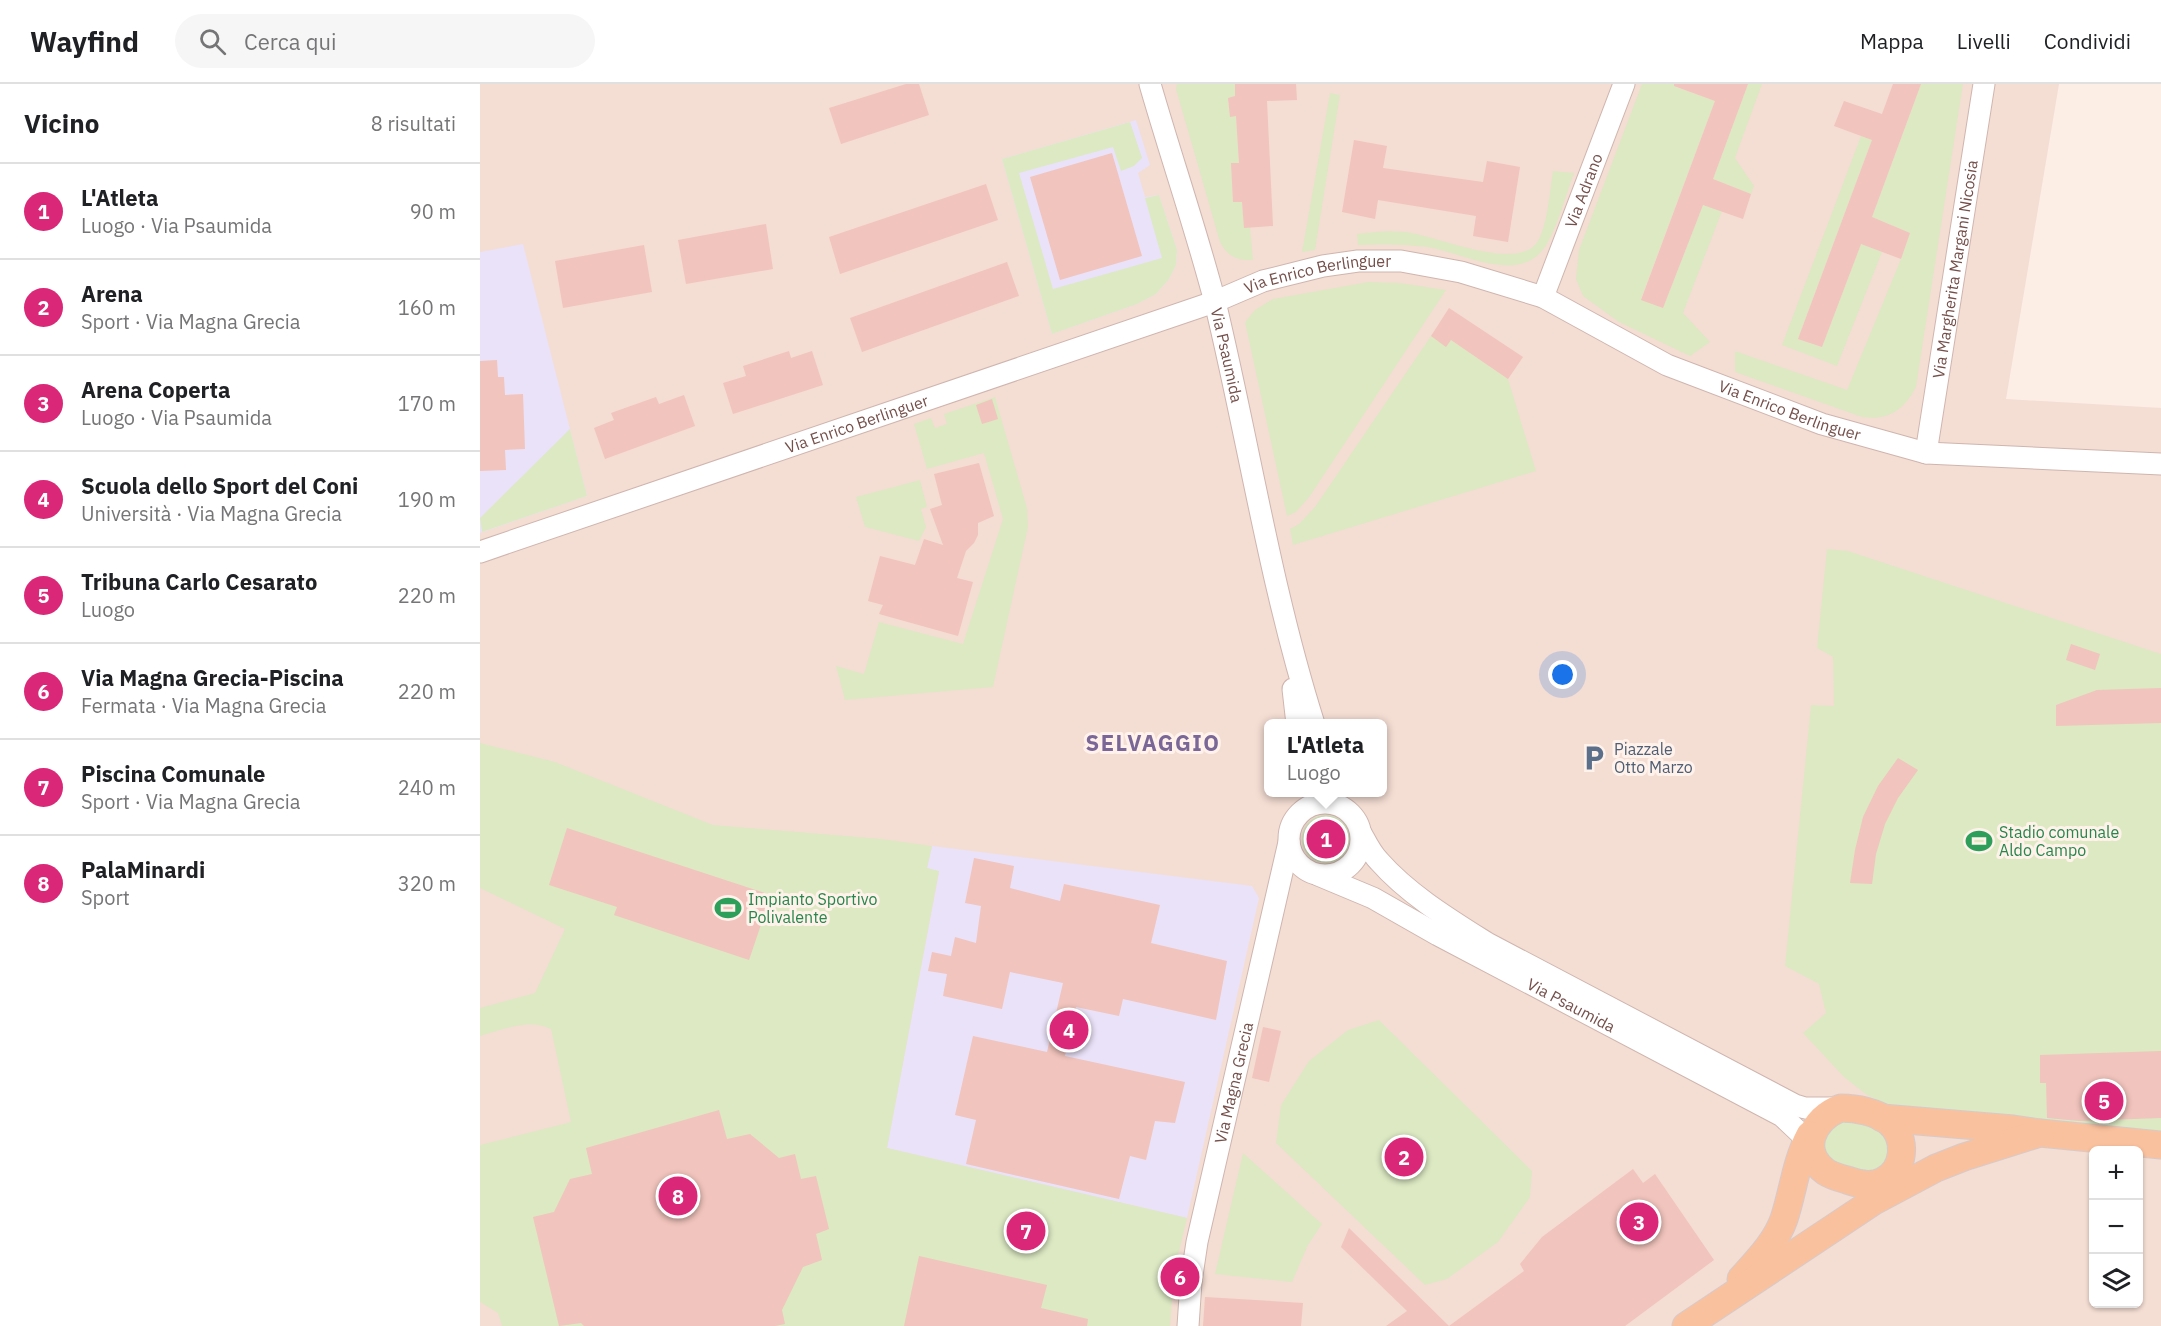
<!DOCTYPE html>
<html lang="it">
<head>
<meta charset="utf-8">
<style>
	body { margin:0; font-family:"IBM Plex Sans",sans-serif; background:#f6f6f6; color:#202124 }
	.controls { position:absolute; right:18px; bottom:18px; display:grid; overflow:hidden; border-radius:9px; box-shadow:0 2px 4px #0004 }
	.controls button { width:54px; height:54px; display:grid; place-items:center; padding:0; border:0; border-bottom:2px solid #e0e0e0; background:#fff; color:#202124; font:30px sans-serif }
	.you { position:absolute; left:1083px; top:591px; width:21px; height:21px; margin:-15px; border:4px solid #fff; border-radius:50%; background:#1a73e8; box-shadow:0 0 0 9px #1a73e833 }
	.badge { display:grid; place-items:center; width:39px; height:39px; border-radius:50%; background:#db2777; color:#fff; font-size:20px; font-weight:700 }
	.pin { position:absolute; translate:-50% -50%; border:3px solid #fff; box-shadow:0 2px 6px #0006 }
	.popup { position:absolute; left:784px; top:635px; width:123px; height:78px; box-sizing:border-box; display:grid; place-content:center; border-radius:9px; background:#fff; filter:drop-shadow(0 2px 4px #0005); font-size:20px; white-space:nowrap; color:#757577 }
	.popup b { font-size:22px; color:#202124 }
	.popup::after { content:''; position:absolute; left:50%; top:100%; margin-left:-12px; border:12px solid transparent; border-top-color:#fff }
	.list { margin:0; padding:0; list-style:none }
	h2 { display:flex; justify-content:space-between; align-items:center; height:78px; margin:0; padding:0 24px; font-size:26px }
	h2 small { font-size:20px; font-weight:400; color:#757577 }
	.list li { display:grid; grid-template-columns:39px 1fr auto; gap:18px; align-items:center; box-sizing:border-box; height:96px; padding:0 24px; border-top:2px solid #e0e0e0 }
	.list b { display:block; font-size:22px; white-space:nowrap }
	.list p { margin:0; font-size:20px; white-space:nowrap; color:#757577 }
	.list em { font-size:20px; font-style:normal; color:#757577 }
	.icon { flex:none; width:33px; height:33px; fill:none; stroke:currentColor; stroke-width:2; stroke-linecap:round; stroke-linejoin:round }
	.map { position:relative; flex:none; width:1681px; height:1242px; overflow:hidden }
	header { display:flex; align-items:center; gap:36px; box-sizing:border-box; height:84px; padding:0 30px; background:#fff; border-bottom:2px solid #e0e0e0 }
	header strong { font-size:28px }
	nav { display:flex; gap:33px; margin-inline-start:auto; font-size:21px }
	.search { width:420px; height:54px; background:#f6f6f6; display:flex; align-items:center; gap:15px; box-sizing:border-box; padding:0 21px; border-radius:33px; color:#757577; font-size:22px }
	main { display:flex }
	aside { flex:1; background:#fff }
	.map>svg:first-child { display:block }
	.residential { fill:#f4ddd3; fill-rule:evenodd }
	.education { fill:#eae2f8 }
	.green { fill:#dce9c3 }
	.building { fill:#f1c4bd }
	.lines { fill:none; stroke-linecap:round; stroke-linejoin:round }
	.minor-casing { stroke:#cfb5ae; stroke-width:23 }
	.major-casing { stroke:#d6cac9; stroke-width:29 }
	.minor { stroke:#fff; stroke-width:21 }
	.major { stroke:#fac19e; stroke-width:27 }
	.labels { text-anchor:middle; dominant-baseline:central; stroke-width:6; stroke-linejoin:round; paint-order:stroke }
	.street-label { font-size:16px; fill:#754f4a; stroke:#fff2eb }
	.service-label { font-size:16px; fill:#4e5e75; stroke:#fff2eb; text-anchor:start }
	.leisure-label { font-size:16px; fill:#27864d; stroke:#fff2eb; text-anchor:start }
	.district-label { font-size:22px; font-weight:bold; letter-spacing:1.5px; fill:#7b6698; stroke:#fff2eb }
</style>
</head>
<body>
<header>
<strong>Wayfind</strong>
<div class="search"><svg class="icon" aria-label="search" viewBox="0 0 24 24"><circle cx="10" cy="10" r="6"/><path d="M15 15l6 6"/></svg>Cerca qui</div>
<nav><a>Mappa</a><a>Livelli</a><a>Condividi</a></nav>
</header>
<main>
<aside>
<h2>Vicino<small>8 risultati</small></h2>
<ul class="list">
<li><span class="badge">1</span><div><b>L'Atleta</b><p>Luogo · Via Psaumida</p></div><em>90 m</em></li>
<li><span class="badge">2</span><div><b>Arena</b><p>Sport · Via Magna Grecia</p></div><em>160 m</em></li>
<li><span class="badge">3</span><div><b>Arena Coperta</b><p>Luogo · Via Psaumida</p></div><em>170 m</em></li>
<li><span class="badge">4</span><div><b>Scuola dello Sport del Coni</b><p>Università · Via Magna Grecia</p></div><em>190 m</em></li>
<li><span class="badge">5</span><div><b>Tribuna Carlo Cesarato</b><p>Luogo</p></div><em>220 m</em></li>
<li><span class="badge">6</span><div><b>Via Magna Grecia-Piscina</b><p>Fermata · Via Magna Grecia</p></div><em>220 m</em></li>
<li><span class="badge">7</span><div><b>Piscina Comunale</b><p>Sport · Via Magna Grecia</p></div><em>240 m</em></li>
<li><span class="badge">8</span><div><b>PalaMinardi</b><p>Sport</p></div><em>320 m</em></li>
</ul>
</aside>
<div class="map">
<svg width="1681" height="1242" viewBox="0 0 1681 1242">
	<rect width="100%" height="100%" fill="#fcede5"/>
	<!-- residential -->
	<path class="residential" d="M0 0H1579L1526 315 1681 324V1242H0ZM789 640H903V708H789ZM1614 1066H1658V1220H1614Z"/>
	<!-- education -->
	<g class="education">
		<path d="M656 36 670 81 658 89 665 113 679 111 697 166 696 181 689 195 676 210 657 220 572 250 522 75Z"/>
		<path d="M43 160 107 412 0 449V168Z"/>
		<path d="M452 762 772 802 779 814 707 1134 407 1064 459 788 447 784Z"/>
	</g>
	<!-- green -->
	<g class="green">
		<path d="M697 0H755V12L748 15 750 33 756 32 759 79H751L753 118H762L764 143H770L773 176C757 177 747 172 740 158L696 5Z"/>
		<path d="M1162 0H1197L1196 3 1235 17 1161 215 1183 224 1223 121 1242 127 1203 229 1230 258 1210 272 1139 238 1103 212 1096 195 1099 166Z"/>
		<path d="M1268 0H1282L1255 74 1274 102 1271 110 1233 95Z"/>
		<path d="M1441 0H1483L1436 303C1424 326 1408 337 1382 333L1255 288V267L1367 306 1421 175 1430 149 1392 133Z"/>
		<path d="M850 9 860 11 835 166 822 168Z"/>
		<path d="M650 38 662 74 654 82 641 87 633 63 539 89 573 205 682 174 665 114 679 111 697 166 696 181 689 195 676 210 657 220 572 250 522 75Z"/>
		<path d="M1381 52 1392 56 1318 255 1342 263 1381 160 1402 168 1357 282 1302 261Z"/>
		<path d="M1073 87 1094 89C1086 110 1079 138 1068 158 1043 204 985 169 947 163 924 160 901 160 878 161L877 150C893 148 908 146 924 148 956 151 1027 185 1054 162 1067 151 1070 104 1073 87Z"/>
		<path d="M888 198 920 199 966 206 830 412 816 428 807 432 765 238 775 226 793 215Z"/>
		<path d="M951 252 966 262 971 256 1028 295 1056 387 813 461 810 445 819 440 835 423Z"/>
		<path d="M515 313 547 424 548 443 513 603 365 616 356 582 384 590 399 538 483 560 523 435 504 369 447 385 434 340 451 334 455 344 467 340 464 330Z"/>
		<path d="M90 345 107 412 2 448 0 434Z"/>
		<path d="M440 396 447 423 441 425 446 443 439 457 385 443 376 413Z"/>
		<path d="M1347 465 1368 467 1681 570V1049L1419 1026 1387 1011 1364 993 1323 949 1346 929 1339 900 1305 882 1331 621 1354 622 1353 573 1337 564Z"/>
		<path d="M0 659 75 678 233 741 402 755 452 762 447 784 459 787 407 1064 707 1134 694 1188 690 1242H22L18 1229 0 1218V1061L91 1038 71 945C48 934 23 946 0 952V924L55 909 85 845 0 804Z"/>
		<circle cx="846" cy="755" r="24"/>
		<path d="M899 936 1052 1087 1050 1113 1018 1158 967 1195 945 1201 796 1059 801 1021 829 977 868 946Z"/>
		<path d="M1364 1037C1377 1039 1401 1041 1408 1055 1410 1060 1411 1069 1412 1074L1390 1090 1351 1077 1343 1067 1346 1047Z"/>
		<path d="M763 1069 842 1140 828 1161 812 1198 735 1190Z"/>
	</g>
	<!-- building -->
	<g class="building">
		<path d="M426 0H439L449 31 361 60 349 24Z"/>
		<path d="M755 0H816L817 16 787 17 793 142 764 144 762 118H753L751 79H759L756 32 750 33 748 14 755 12Z"/>
		<path d="M1194 0H1268L1233 95 1271 110 1263 135 1223 121 1183 224 1161 216 1235 17 1194 2Z"/>
		<path d="M1413 0H1441L1392 133 1430 149 1421 175 1381 160 1342 263 1318 255 1392 56 1354 42 1364 17 1402 30Z"/>
		<path d="M874 56 907 62 903 84 1003 98 1007 77 1040 83 1028 158 993 152 996 132 898 116 895 135 862 128Z"/>
		<path d="M632 69 662 172 580 196 550 93Z"/>
		<path d="M506 100 518 136 360 190 349 153Z"/>
		<path d="M286 140 293 185 206 200 198 156Z"/>
		<path d="M164 161 172 208 83 224 75 177Z"/>
		<path d="M527 178 539 212 382 268 370 234Z"/>
		<path d="M969 224 1043 273 1028 295 971 256 966 263 951 252Z"/>
		<path d="M309 267 311 274 332 267 343 301 253 330 243 299 266 292 263 282Z"/>
		<path d="M17 276 18 293H24L25 311 43 310 45 365 25 366 26 386 0 387V277Z"/>
		<path d="M204 311 215 342 125 375 114 344 134 336 131 329 176 313 179 320Z"/>
		<path d="M512 315 518 335 502 340 496 321Z"/>
		<path d="M499 379 514 432 498 439V451L494 459 486 467 477 494 493 498 478 552 399 530 403 521 388 517 400 472 435 481 444 455 463 461 450 425 462 421 454 390Z"/>
		<path d="M1591 560 1620 570 1615 586 1586 576Z"/>
		<path d="M1681 604V639L1576 642V621L1617 606Z"/>
		<path d="M1418 674 1438 686 1418 714 1405 740 1396 770 1392 800 1370 799 1375 766 1383 733 1398 702Z"/>
		<path d="M87 744 291 811 269 876 134 831 137 823 69 801Z"/>
		<path d="M494 774 534 782 530 804 580 817 584 800 680 821 671 859 747 877 736 936 643 915 639 932 596 923 585 972 705 998 695 1039 675 1037 666 1076 650 1072 639 1115 486 1080 496 1036 475 1031 493 952 567 968 583 899 530 888 522 925 463 912 467 890 448 887 452 868 471 872 475 853 496 859 501 822 485 819Z"/>
		<path d="M783 943 801 947 789 998 772 994Z"/>
		<path d="M1681 967V1034L1599 1037 1567 1034 1566 999H1560V971Z"/>
		<path d="M239 1026 247 1055 270 1050 299 1074 315 1070 321 1095 336 1092 349 1145 336 1150 342 1176 323 1183 302 1226 305 1240 295 1242H104L101 1239 79 1242 53 1133 74 1128 90 1095 112 1090 106 1064Z"/>
		<path d="M1153 1085 1163 1099 1175 1090 1234 1176 1145 1242H906L927 1227 861 1163 869 1144 969 1242 1044 1187 1040 1180 1062 1153Z"/>
		<path d="M439 1172 567 1201 561 1224 608 1235 607 1242H424Z"/>
		<path d="M725 1213 823 1219 821 1242H723Z"/>
	</g>
	<g class="lines">
		<!-- minor casing -->
		<g class="minor-casing">
			<g id="minor">
				<path id="s1" d="M670 0C691 73 716 145 735 218 769 359 790 501 834 640"/>
				<path id="s2" d="M1063 213 1144 0"/>
				<path id="s3" d="M1446 369 1504 0"/>
				<path id="s4" d="M0 468 734 218 783 197 843 182 878 177H921L981 188 1063 213 1187 281 1342 340 1446 369 1681 380"/>
				<path d="M813 605 817 640"/>
				<circle cx="845" cy="755" r="36"/>
				<path d="M881 749C886 758 891 769 899 777 928 810 969 835 1007 859L1315 1021 1325 1024H1361"/>
				<path id="s5" d="M838 791 893 814 958 851 1302 1032 1320 1049 1333 1068"/>
				<path id="s6" d="M708 1242 711 1198 717 1158 809 758"/>
			</g>
		</g>
		<!-- major casing -->
		<g class="major-casing">
			<g id="major">
				<path d="M1361 1024C1376 1024 1397 1028 1409 1038 1428 1054 1425 1086 1403 1097 1392 1103 1378 1100 1367 1096 1360 1094 1352 1092 1346 1088 1318 1068 1332 1034 1361 1024Z"/>
				<path d="M1402 1034 1533 1045 1560 1049 1681 1061"/>
				<path d="M1261 1195C1277 1177 1296 1158 1304 1135 1313 1108 1316 1077 1330 1051"/>
				<path d="M1206 1242 1394 1117 1456 1084 1484 1073 1560 1049"/>
			</g>
		</g>
		<!-- minor -->
		<use href="#minor" class="minor"/>
		<!-- major -->
		<use href="#major" class="major"/>
	</g>
	<!-- icons -->
	<defs>
		<g id="parking-bare" transform="scale(2.07)"><path d="M-3.5-5.5H1a3.5 3.5 0 0 1 0 7H-1V5.5H-3.5ZM-1-3.4V-.6H.8a1.4 1.4 0 0 0 0-2.8Z" fill="#5c6f8a" stroke="#fff2eb" stroke-width="2.5" paint-order="stroke"/></g>
		<g id="stadium-bare" transform="scale(2.07)"><path d="M0-5a6.5 5 0 1 0 0 10a6.5 5 0 1 0 0-10ZM-3.5-1.8h7v3.6h-7Z" fill="#2e9e5b" stroke="#fff2eb" stroke-width="2.5" paint-order="stroke"/></g>
	</defs>
	<g fill-rule="evenodd">
		<use href="#parking-bare" x="1114" y="674"/>
		<use href="#stadium-bare" x="1499" y="757"/>
		<use href="#stadium-bare" x="248" y="824"/>
	</g>
	<g class="labels">
		<!-- street labels -->
		<g class="street-label">
			<text stroke="none"><textPath href="#s2" startOffset="114">Via Adrano</textPath></text>
			<text stroke="none"><textPath href="#s3" startOffset="186">Via Margherita Margani Nicosia</textPath></text>
			<text stroke="none"><textPath href="#s4" startOffset="884">Via Enrico Berlinguer</textPath></text>
			<text stroke="none"><textPath href="#s1" startOffset="282">Via Psaumida</textPath></text>
			<text stroke="none"><textPath href="#s4" startOffset="1388">Via Enrico Berlinguer</textPath></text>
			<text stroke="none"><textPath href="#s4" startOffset="398">Via Enrico Berlinguer</textPath></text>
			<text stroke="none"><textPath href="#s5" startOffset="285">Via Psaumida</textPath></text>
			<text stroke="none"><textPath href="#s6" startOffset="248">Via Magna Grecia</textPath></text>
		</g>
		<!-- service labels -->
		<g class="service-label">
			<text x="1134" y="665">Piazzale<tspan x="1134" dy="18">Otto Marzo</tspan></text>
		</g>
		<!-- leisure labels -->
		<g class="leisure-label">
			<text x="1519" y="748">Stadio comunale<tspan x="1519" dy="18">Aldo Campo</tspan></text>
			<text x="268" y="815">Impianto Sportivo<tspan x="268" dy="18">Polivalente</tspan></text>
		</g>
		<!-- district labels -->
		<g class="district-label">
			<text x="673" y="658">SELVAGGIO</text>
		</g>
	</g>
</svg>
<div class="controls">
<button>+</button>
<button>−</button>
<button><svg class="icon" aria-label="layers" viewBox="0 0 24 24"><path d="M12 4l9 5-9 5-9-5zM3 14l9 5 9-5"/></svg></button>
</div>
<div class="you"></div>
<div class="pin badge" style="left:846px;top:755px">1</div>
<div class="popup"><b>L'Atleta</b>Luogo</div>
<div class="pin badge" style="left:924px;top:1073px">2</div>
<div class="pin badge" style="left:1159px;top:1138px">3</div>
<div class="pin badge" style="left:589px;top:946px">4</div>
<div class="pin badge" style="left:1624px;top:1017px">5</div>
<div class="pin badge" style="left:700px;top:1193px">6</div>
<div class="pin badge" style="left:546px;top:1147px">7</div>
<div class="pin badge" style="left:198px;top:1112px">8</div>
</div>
</main>
</body>
</html>
